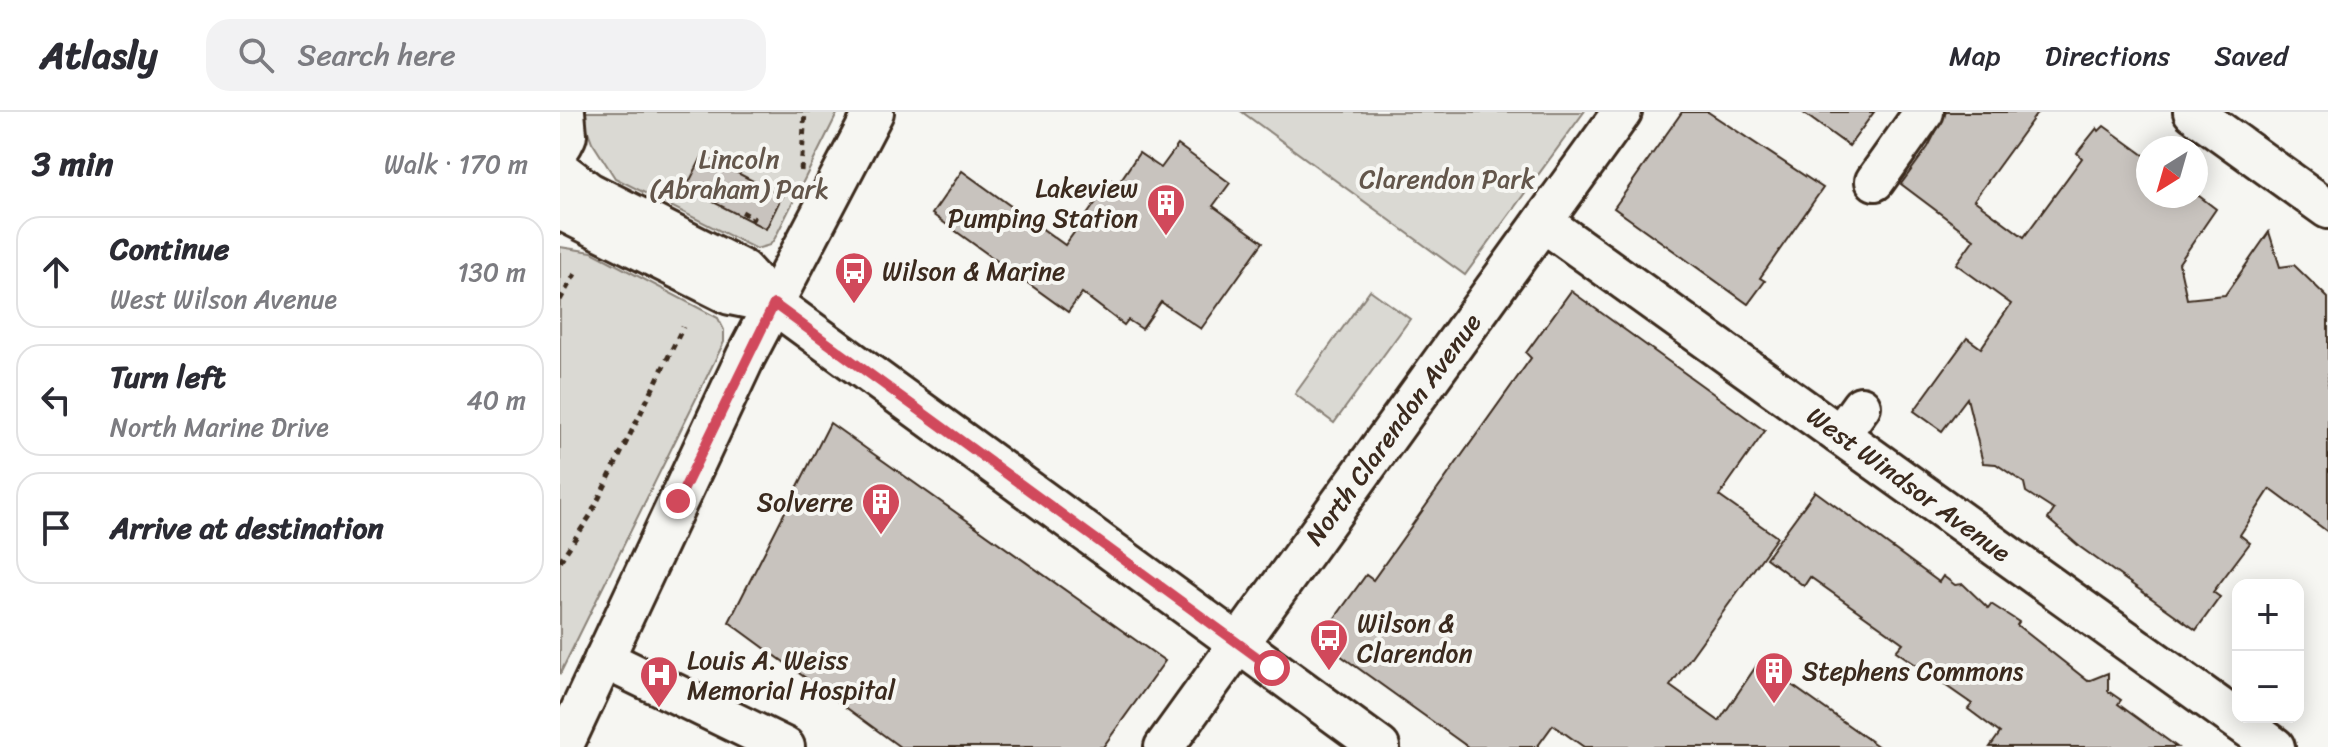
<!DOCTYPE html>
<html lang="en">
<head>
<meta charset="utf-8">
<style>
	body { margin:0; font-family:Sriracha,sans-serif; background:#f2f2f3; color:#2b2b33 }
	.controls { position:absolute; right:24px; bottom:24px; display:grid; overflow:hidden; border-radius:16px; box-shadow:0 4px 20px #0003 }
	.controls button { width:72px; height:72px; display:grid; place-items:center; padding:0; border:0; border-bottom:2px solid #e1e1e2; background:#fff; color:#2b2b33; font:40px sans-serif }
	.compass { position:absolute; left:1576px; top:24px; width:72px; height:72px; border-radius:50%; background:#fff; box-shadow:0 4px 20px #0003; rotate:217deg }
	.stop { position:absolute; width:24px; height:24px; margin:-18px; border:6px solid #d1495b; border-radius:50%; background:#fff }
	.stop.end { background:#d1495b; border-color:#fff; box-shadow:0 2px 8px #0008 }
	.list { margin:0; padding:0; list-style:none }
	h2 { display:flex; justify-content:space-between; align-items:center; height:104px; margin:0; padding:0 32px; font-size:34px }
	h2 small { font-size:26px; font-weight:400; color:#7c7c81 }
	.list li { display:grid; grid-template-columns:52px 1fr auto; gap:24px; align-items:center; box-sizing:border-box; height:112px; margin:0 16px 16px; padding:0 16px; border:2px solid #e1e1e2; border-radius:24px }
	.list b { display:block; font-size:30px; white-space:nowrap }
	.list p { margin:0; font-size:26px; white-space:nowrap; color:#7c7c81 }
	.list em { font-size:26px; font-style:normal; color:#7c7c81 }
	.icon { flex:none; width:44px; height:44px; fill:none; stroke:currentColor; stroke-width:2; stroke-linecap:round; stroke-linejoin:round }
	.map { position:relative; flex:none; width:1768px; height:635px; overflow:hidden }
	header { display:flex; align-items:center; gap:48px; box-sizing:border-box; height:112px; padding:0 40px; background:#fff; border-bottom:2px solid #e1e1e2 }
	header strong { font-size:38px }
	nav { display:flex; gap:44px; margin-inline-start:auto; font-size:28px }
	.search { width:560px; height:72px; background:#f2f2f3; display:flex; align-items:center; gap:20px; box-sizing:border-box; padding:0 28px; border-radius:24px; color:#7c7c81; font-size:30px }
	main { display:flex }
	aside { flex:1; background:#fff }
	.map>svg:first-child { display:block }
	.green { fill:#dad9d3; stroke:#8a8278; stroke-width:2 }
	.building { fill:#c8c3be; stroke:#3b2a1e; stroke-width:2 }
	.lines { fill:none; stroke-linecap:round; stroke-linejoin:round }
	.minor-casing { stroke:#3b2a1e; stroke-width:44 }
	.highway-casing { stroke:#3b2a1e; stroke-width:50 }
	.path { stroke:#3b2a1e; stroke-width:5; stroke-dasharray:6 6; stroke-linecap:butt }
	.minor { stroke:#f6f6f2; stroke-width:38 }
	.highway { stroke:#f6f6f2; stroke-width:44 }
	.route { stroke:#d1495b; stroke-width:10 }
	.labels { text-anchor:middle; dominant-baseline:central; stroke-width:8; stroke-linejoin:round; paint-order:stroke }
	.park-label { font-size:26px; fill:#63564b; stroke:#f6f6f2 }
	.poi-label { font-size:26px; fill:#3b2a1e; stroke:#f6f6f2; text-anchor:start }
	.street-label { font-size:26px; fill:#3b2a1e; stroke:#f6f6f2 }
</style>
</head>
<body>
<header>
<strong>Atlasly</strong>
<div class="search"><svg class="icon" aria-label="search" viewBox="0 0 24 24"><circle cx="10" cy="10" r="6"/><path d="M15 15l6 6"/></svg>Search here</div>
<nav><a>Map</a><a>Directions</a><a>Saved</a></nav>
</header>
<main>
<aside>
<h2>3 min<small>Walk · 170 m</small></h2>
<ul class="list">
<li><svg class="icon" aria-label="ahead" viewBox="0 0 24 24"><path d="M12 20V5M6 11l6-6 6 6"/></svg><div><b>Continue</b><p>West Wilson Avenue</p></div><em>130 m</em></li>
<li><svg class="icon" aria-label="left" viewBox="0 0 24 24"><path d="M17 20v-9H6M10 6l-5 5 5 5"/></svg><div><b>Turn left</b><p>North Marine Drive</p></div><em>40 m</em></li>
<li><svg class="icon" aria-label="arrive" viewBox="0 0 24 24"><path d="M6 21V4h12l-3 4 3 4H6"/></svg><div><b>Arrive at destination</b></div></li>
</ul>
</aside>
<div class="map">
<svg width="1768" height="635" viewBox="0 0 1768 635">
	<rect width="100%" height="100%" fill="#f6f6f2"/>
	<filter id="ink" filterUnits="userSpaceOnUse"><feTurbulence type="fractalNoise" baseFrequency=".0125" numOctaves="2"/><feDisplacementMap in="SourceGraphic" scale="16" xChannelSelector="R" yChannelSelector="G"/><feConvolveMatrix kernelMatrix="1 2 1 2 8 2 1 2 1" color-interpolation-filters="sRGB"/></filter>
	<g filter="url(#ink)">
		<!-- green -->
		<g class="green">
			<path d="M21 0H278L215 126 210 133 196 137 55 66 32 30Z"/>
			<path d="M682 0H1024L905 163Z"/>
			<path d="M0 135 32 140 158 206 164 218V230L0 562Z"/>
			<path d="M810 178 850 207 774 311 735 282Z"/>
		</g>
		<!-- building -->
		<g class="building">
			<path d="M1122 0H1148L1263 76 1200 166 1205 169 1188 192 1054 96Z"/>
			<path d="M1242 0H1314L1289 34Z"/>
			<path d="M1386 0H1478L1414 88 1464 125 1522 46 1517 41 1537 16 1539 19 1544 14 1588 46V84H1639L1656 97 1619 151 1627 187 1665 183 1709 120 1720 155 1734 153 1768 186V420L1710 377 1680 423 1690 431 1653 480 1660 485 1636 518 1520 435 1488 407 1494 398 1466 380 1464 371 1436 352 1423 351 1407 286 1382 319 1354 299 1407 226 1421 236 1451 192 1396 152 1414 127 1341 72 1368 35Z"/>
			<path d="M618 33 670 71 653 94 703 130 641 217 601 190 582 217 568 208 564 213 522 181 508 200 372 102 402 59 505 133 552 68 558 72 579 41 601 56Z"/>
			<path d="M143 43 222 84 206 117 126 76Z"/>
			<path d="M1011 179 1205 319 1159 384 1217 425 1110 574 1159 609 1199 550 1319 635H1024L993 613 977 635H908L759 528 806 463 813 468 971 246 966 241Z"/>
			<path d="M270 311 605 549 543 635H340L169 510Z"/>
			<path d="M1255 379 1379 470 1383 464 1395 473 1403 472 1428 496 1431 492 1459 510 1457 513 1528 569 1548 561V579L1561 588 1558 592 1617 635H1430L1440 621 1408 597 1412 592 1336 539 1343 531 1250 465 1244 474 1206 446Z"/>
		</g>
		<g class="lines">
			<!-- minor casing -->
			<g class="minor-casing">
				<g id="minor">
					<path d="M1633 0 1768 97"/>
					<path d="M0 58 29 80 183 158 214 192 820 635"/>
					<path d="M1315 69 1364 0"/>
					<path d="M0 98 170 183 214 192"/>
					<path d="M983 110 1715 635"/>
					<path d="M1280 323 1301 294"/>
					<path d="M44 547 225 635"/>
					<path d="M3 635 186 244 314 0"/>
					<path d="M604 635 1062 0"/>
				</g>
			</g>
			<!-- highway casing -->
			<g class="highway-casing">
				<path id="highway" d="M0 31 4 23 2 0"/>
			</g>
			<!-- path -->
			<g class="path">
				<path d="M241 59 245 0"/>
				<path d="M182 100 193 106 191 109"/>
				<path d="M0 188 16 160"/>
				<path d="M0 449 30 404 123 215"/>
			</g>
			<!-- minor -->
			<use href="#minor" class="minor"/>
			<!-- highway -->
			<use href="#highway" class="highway"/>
		</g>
	</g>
	<g class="lines" filter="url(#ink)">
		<!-- route -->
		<path class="route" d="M118 389 214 192 712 556"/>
	</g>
	<!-- icons -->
	<defs>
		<g id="building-pin" transform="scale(2)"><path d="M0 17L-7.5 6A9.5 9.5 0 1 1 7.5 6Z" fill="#d1495b" stroke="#f6f6f2"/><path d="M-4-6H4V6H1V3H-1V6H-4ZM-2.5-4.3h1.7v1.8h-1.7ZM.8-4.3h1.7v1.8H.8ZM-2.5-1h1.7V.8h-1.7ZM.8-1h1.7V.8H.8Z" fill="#fff"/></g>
		<g id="bus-pin" transform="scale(2)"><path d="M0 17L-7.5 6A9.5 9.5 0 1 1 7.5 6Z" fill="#d1495b" stroke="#f6f6f2"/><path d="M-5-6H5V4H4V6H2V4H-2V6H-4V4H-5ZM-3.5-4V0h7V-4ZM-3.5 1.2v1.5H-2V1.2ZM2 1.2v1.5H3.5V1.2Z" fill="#fff"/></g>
		<g id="hospital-pin" transform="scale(2)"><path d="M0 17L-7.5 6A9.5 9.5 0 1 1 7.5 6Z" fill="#d1495b" stroke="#f6f6f2"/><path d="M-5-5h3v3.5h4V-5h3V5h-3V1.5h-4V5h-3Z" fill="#fff"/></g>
	</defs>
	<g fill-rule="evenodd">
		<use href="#building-pin" x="606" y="91"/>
		<use href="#bus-pin" x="294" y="159"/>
		<use href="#building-pin" x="321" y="390"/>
		<use href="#bus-pin" x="769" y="526"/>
		<use href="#building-pin" x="1214" y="559"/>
		<use href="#hospital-pin" x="99" y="563"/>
	</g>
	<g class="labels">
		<!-- park labels -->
		<g class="park-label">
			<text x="179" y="47">Lincoln<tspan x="179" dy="30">(Abraham) Park</tspan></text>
			<text x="887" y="67">Clarendon Park</text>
		</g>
		<!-- poi labels -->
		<g class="poi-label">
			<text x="578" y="76" text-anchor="end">Lakeview<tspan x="578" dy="30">Pumping Station</tspan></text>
			<text x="322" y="159">Wilson &amp; Marine</text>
			<text x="293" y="390" text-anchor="end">Solverre</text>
			<text x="797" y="511">Wilson &amp;<tspan x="797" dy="30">Clarendon</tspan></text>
			<text x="127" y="548">Louis A. Weiss<tspan x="127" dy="30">Memorial Hospital</tspan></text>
			<text x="1242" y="559">Stephens Commons</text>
		</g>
		<!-- street labels -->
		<g class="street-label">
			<text transform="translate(833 317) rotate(-54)">North Clarendon Avenue</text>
			<text transform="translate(1349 372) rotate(36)">West Windsor Avenue</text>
		</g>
	</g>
</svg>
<div class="controls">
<button>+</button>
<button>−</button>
</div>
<svg class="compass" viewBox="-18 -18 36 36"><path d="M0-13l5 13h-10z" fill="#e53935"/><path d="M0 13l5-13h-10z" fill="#7c7c81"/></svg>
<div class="stop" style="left:712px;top:556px"></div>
<div class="stop end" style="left:118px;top:389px"></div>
</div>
</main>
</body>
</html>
